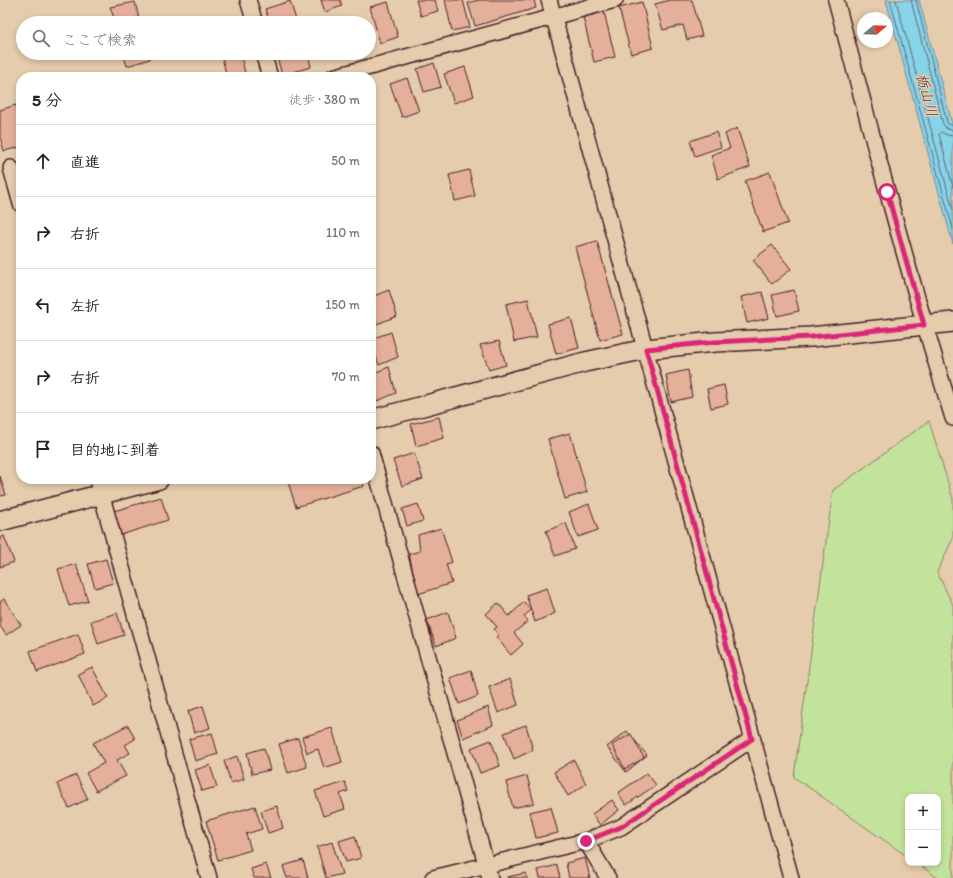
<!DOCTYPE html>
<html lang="ja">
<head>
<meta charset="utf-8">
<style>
	body { margin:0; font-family:Itim,"Klee One",sans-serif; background:#f2f2f2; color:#222 }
	.controls { position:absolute; right:12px; bottom:12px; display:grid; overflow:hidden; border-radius:8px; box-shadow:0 2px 6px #0003 }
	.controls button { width:36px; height:36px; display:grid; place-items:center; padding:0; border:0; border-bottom:1px solid #e0e0e0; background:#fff; color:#222; font:20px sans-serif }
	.compass { position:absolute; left:857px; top:12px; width:36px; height:36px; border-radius:50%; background:#fff; box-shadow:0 2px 6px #0003; rotate:71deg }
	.stop { position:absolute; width:12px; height:12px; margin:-9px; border:3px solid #db2777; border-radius:50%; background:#fff }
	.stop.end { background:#db2777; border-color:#fff; box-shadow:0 1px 4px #0008 }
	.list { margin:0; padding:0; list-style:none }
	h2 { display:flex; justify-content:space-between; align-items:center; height:52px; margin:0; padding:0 16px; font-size:17px }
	h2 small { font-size:13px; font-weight:400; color:#767676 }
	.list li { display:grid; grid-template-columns:26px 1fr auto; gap:12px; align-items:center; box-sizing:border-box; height:72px; padding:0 16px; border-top:1px solid #e0e0e0 }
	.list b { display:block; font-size:15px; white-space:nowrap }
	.list em { font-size:13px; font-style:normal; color:#767676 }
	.icon { flex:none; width:22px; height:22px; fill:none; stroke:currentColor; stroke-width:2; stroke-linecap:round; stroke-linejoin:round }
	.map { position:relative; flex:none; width:953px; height:878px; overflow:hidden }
	.search { position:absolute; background:#fff; box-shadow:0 2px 6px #0003; left:16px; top:16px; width:360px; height:44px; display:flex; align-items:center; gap:10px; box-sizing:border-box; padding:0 14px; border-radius:22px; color:#767676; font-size:15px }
	.panel { position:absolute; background:#fff; box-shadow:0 2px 6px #0003; left:16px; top:72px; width:360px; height:412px; border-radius:16px }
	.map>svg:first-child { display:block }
	.green { fill:#c3e39c; stroke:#868164 }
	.water { fill:#87d3e8; stroke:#6f8b9c }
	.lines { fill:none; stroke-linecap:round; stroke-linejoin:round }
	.shore { stroke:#626777; stroke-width:1 }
	.building { fill:#e5b09a; stroke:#4a1f2b }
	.minor-casing { stroke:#4a1f2b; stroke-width:18 }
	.tertiary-casing { stroke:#4a1f2b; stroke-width:22 }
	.minor { stroke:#e4ccac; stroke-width:15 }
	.tertiary { stroke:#e4ccac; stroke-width:19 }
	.route { stroke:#db2777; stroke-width:5 }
	.labels { text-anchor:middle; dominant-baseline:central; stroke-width:3; stroke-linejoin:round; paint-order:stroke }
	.water-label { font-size:15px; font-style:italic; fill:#533a47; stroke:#e4ccac }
</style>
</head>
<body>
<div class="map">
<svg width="953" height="878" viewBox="0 0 953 878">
	<rect width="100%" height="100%" fill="#e4ccac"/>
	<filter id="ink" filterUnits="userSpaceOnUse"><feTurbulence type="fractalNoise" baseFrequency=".025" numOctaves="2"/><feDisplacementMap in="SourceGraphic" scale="8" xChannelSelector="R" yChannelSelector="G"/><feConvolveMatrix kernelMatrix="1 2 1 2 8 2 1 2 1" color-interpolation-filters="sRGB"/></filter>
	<g filter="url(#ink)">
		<!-- green -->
		<path class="green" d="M929 421 953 499V538L937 572 953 605V878H938L917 863H938V797H908V857L794 777 833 490Z"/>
		<!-- water -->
		<path class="water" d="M886 0H919L953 127V244Z"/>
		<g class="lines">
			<!-- shore -->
			<g class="shore">
				<path d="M890 0 953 229"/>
				<path d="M896 0 953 210"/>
				<path d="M911 0 943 124 947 129 953 130"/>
				<path d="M916 0 947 122 949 125H953"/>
				<path d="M953 136 947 135 941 132 939 134 953 187"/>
			</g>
		</g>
		<!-- building -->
		<g class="building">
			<path d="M321 0H340L342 6 325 12Z"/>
			<path d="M416 0H435L438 11 421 16Z"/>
			<path d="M445 0H463L470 27 452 31Z"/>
			<path d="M479 0H534L536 8 475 26 468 3Z"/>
			<path d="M670 0H692L702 36 687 40 683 25 663 30 655 4Z"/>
			<path d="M290 1 297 23H270L265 9Z"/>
			<path d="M135 2 140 23H116L110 7Z"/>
			<path d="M388 2 398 37 380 43 370 7Z"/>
			<path d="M642 2 653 48 631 54 619 8Z"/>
			<path d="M604 12 615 57 594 62 583 17Z"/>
			<path d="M123 53H148L150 59 127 66Z"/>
			<path d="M240 53 246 77H227L222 58Z"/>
			<path d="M288 53H308L311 67 282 75 277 57 288 54Z"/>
			<path d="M434 63 441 87 424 92 417 69Z"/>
			<path d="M465 67 474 96 454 103 444 74Z"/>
			<path d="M407 78 419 111 402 117 390 84Z"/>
			<path d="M16 105 21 122V147L4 151 0 136V110Z"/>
			<path d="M737 128 750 167 718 179 711 155 730 148 725 134Z"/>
			<path d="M716 132 721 147 695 156 690 141Z"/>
			<path d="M469 170 475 196 455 201 449 175Z"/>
			<path d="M770 172 788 223 763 232 745 181Z"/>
			<path d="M597 241 623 334 600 340 575 247Z"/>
			<path d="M772 245 791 269 772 284 753 260Z"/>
			<path d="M389 290 397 316 377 324 371 307V297Z"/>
			<path d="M794 290 799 311 777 316 772 295Z"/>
			<path d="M762 292 769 318 747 323 741 297Z"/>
			<path d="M528 299 537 337 514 342 506 304Z"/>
			<path d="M571 318 579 348 556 354 548 324Z"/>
			<path d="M391 332 398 357 379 365 371 343V339Z"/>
			<path d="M499 341 506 365 489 370 480 345Z"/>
			<path d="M389 367 396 393 377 401 371 386V374Z"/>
			<path d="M688 370 692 397 671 402 666 375Z"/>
			<path d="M724 385 728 404 711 408 707 389Z"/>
			<path d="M439 417 444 438 416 446 411 424Z"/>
			<path d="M570 433 587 492 565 499 548 439Z"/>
			<path d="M414 453 423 479 402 486 393 460Z"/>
			<path d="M0 476 6 495 0 496Z"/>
			<path d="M287 479H362L364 486 296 507Z"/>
			<path d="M161 497 168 520 121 535 114 511Z"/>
			<path d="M418 504 423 521 407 526 402 509Z"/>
			<path d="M589 504 598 530 578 537 569 512Z"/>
			<path d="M566 523 575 549 555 556 546 531Z"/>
			<path d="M441 528 452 562 446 564 452 583 418 594 409 554 420 551 418 535Z"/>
			<path d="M4 536 14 562 0 567V538Z"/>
			<path d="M106 559 113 583 95 588 88 564Z"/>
			<path d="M76 564 88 601 69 606 58 569Z"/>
			<path d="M547 588 555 613 535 622 526 595Z"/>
			<path d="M4 599 21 625 6 635 0 626V602Z"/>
			<path d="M524 602 531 610 524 616 528 621 514 633 523 644 511 655 496 637 498 635 494 629 497 627 486 614 498 603 509 616Z"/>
			<path d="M448 612 456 638 436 646 427 620Z"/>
			<path d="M117 613 124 635 98 644 91 621Z"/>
			<path d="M78 634 85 654 37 672 30 651Z"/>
			<path d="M92 667 108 698 93 706 78 674Z"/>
			<path d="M471 670 478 696 459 704 450 678Z"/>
			<path d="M510 679 518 705 498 713 489 687Z"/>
			<path d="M203 706 210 728 194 733 188 711Z"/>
			<path d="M488 707 493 725 463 738 457 720Z"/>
			<path d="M128 725 135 739 125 745 130 753 117 760 126 776 96 791 86 773 104 763 93 743Z"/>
			<path d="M526 725 533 750 514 759 504 733Z"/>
			<path d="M332 728 342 762 324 768 318 749 307 753 302 737Z"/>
			<path d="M627 731 647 755 626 772 607 747Z"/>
			<path d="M212 733 218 754 195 761 189 739Z"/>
			<path d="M631 734 644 758 625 769 612 745Z"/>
			<path d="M298 738 307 767 288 773 279 744Z"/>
			<path d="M491 740 500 766 480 773 471 748Z"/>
			<path d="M264 748 270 770 252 774 247 753Z"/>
			<path d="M237 756 244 779 231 783 224 761Z"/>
			<path d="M574 760 586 784 568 796 554 772Z"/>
			<path d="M210 765 217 787 202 791 195 770Z"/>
			<path d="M647 773 656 785 626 805 618 793Z"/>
			<path d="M76 775 88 799 69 808 57 784Z"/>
			<path d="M527 776 534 803 513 808 506 782Z"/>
			<path d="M345 782 348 791 340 794 345 809 323 816 315 791Z"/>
			<path d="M612 800 619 810 600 825 592 814Z"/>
			<path d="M255 806 262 829 246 834 251 850 218 860 206 821Z"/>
			<path d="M277 806 283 828 268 833 261 811Z"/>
			<path d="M551 807 558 833 536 838 530 812Z"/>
			<path d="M355 836 361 858 346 862 339 841Z"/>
			<path d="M332 842 342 874 326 878 317 847Z"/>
			<path d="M585 858 590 878H569L566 863Z"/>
			<path d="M303 860 308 878H292V877L287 878 283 866Z"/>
			<path d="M266 864 271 878H254L251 869Z"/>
			<path d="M557 865 560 878H540L538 870Z"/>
			<path d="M526 873 528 878H507V877Z"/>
		</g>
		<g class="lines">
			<!-- minor casing -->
			<g class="minor-casing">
				<g id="minor">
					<path d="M248 0 255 23"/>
					<path d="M549 0 791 878"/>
					<path d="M836 0C873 140 910 280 953 418"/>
					<path d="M263 53 270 77"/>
					<path d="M333 77 615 0"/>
					<path d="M11 168 21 204"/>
					<path d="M371 453 490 878"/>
					<path d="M97 479 209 878"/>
					<path d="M586 841 608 878"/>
					<path d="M433 878 586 841 621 827 752 739"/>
				</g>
			</g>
			<!-- tertiary casing -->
			<g class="tertiary-casing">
				<g id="tertiary">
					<path d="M371 420 585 362 646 349 715 342 811 337 953 322"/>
					<path d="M0 521 159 479"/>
				</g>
			</g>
			<!-- minor -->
			<use href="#minor" class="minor"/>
			<!-- tertiary -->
			<use href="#tertiary" class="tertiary"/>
		</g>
	</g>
	<g class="lines" filter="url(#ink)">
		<!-- route -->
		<path class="route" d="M586 841 621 827 752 739 646 349 715 342 811 337 924 325 887 192"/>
	</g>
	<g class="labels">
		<!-- water labels -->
		<g class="water-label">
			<text transform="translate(927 95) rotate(75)">栃山川</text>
		</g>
	</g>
</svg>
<div class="controls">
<button>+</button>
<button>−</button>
</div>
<svg class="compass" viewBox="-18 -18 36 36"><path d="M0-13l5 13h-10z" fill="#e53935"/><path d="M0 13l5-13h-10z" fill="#767676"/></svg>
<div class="stop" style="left:887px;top:192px"></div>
<div class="stop end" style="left:586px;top:841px"></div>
<div class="search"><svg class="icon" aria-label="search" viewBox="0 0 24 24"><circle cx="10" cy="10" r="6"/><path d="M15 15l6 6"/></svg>ここで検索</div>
<section class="panel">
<h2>5 分<small>徒歩 · 380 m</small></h2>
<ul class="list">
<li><svg class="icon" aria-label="ahead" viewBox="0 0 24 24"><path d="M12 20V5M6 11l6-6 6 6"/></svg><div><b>直進</b></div><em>50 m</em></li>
<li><svg class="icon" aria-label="right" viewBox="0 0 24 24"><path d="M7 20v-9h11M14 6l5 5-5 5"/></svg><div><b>右折</b></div><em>110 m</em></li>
<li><svg class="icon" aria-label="left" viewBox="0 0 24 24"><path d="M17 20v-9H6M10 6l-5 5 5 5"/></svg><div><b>左折</b></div><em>150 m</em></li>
<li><svg class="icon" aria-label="right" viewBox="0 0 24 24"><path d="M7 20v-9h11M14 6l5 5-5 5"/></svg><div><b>右折</b></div><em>70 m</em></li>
<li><svg class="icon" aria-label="arrive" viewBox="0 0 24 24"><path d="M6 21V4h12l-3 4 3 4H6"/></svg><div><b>目的地に到着</b></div></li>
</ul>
</section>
</div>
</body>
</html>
